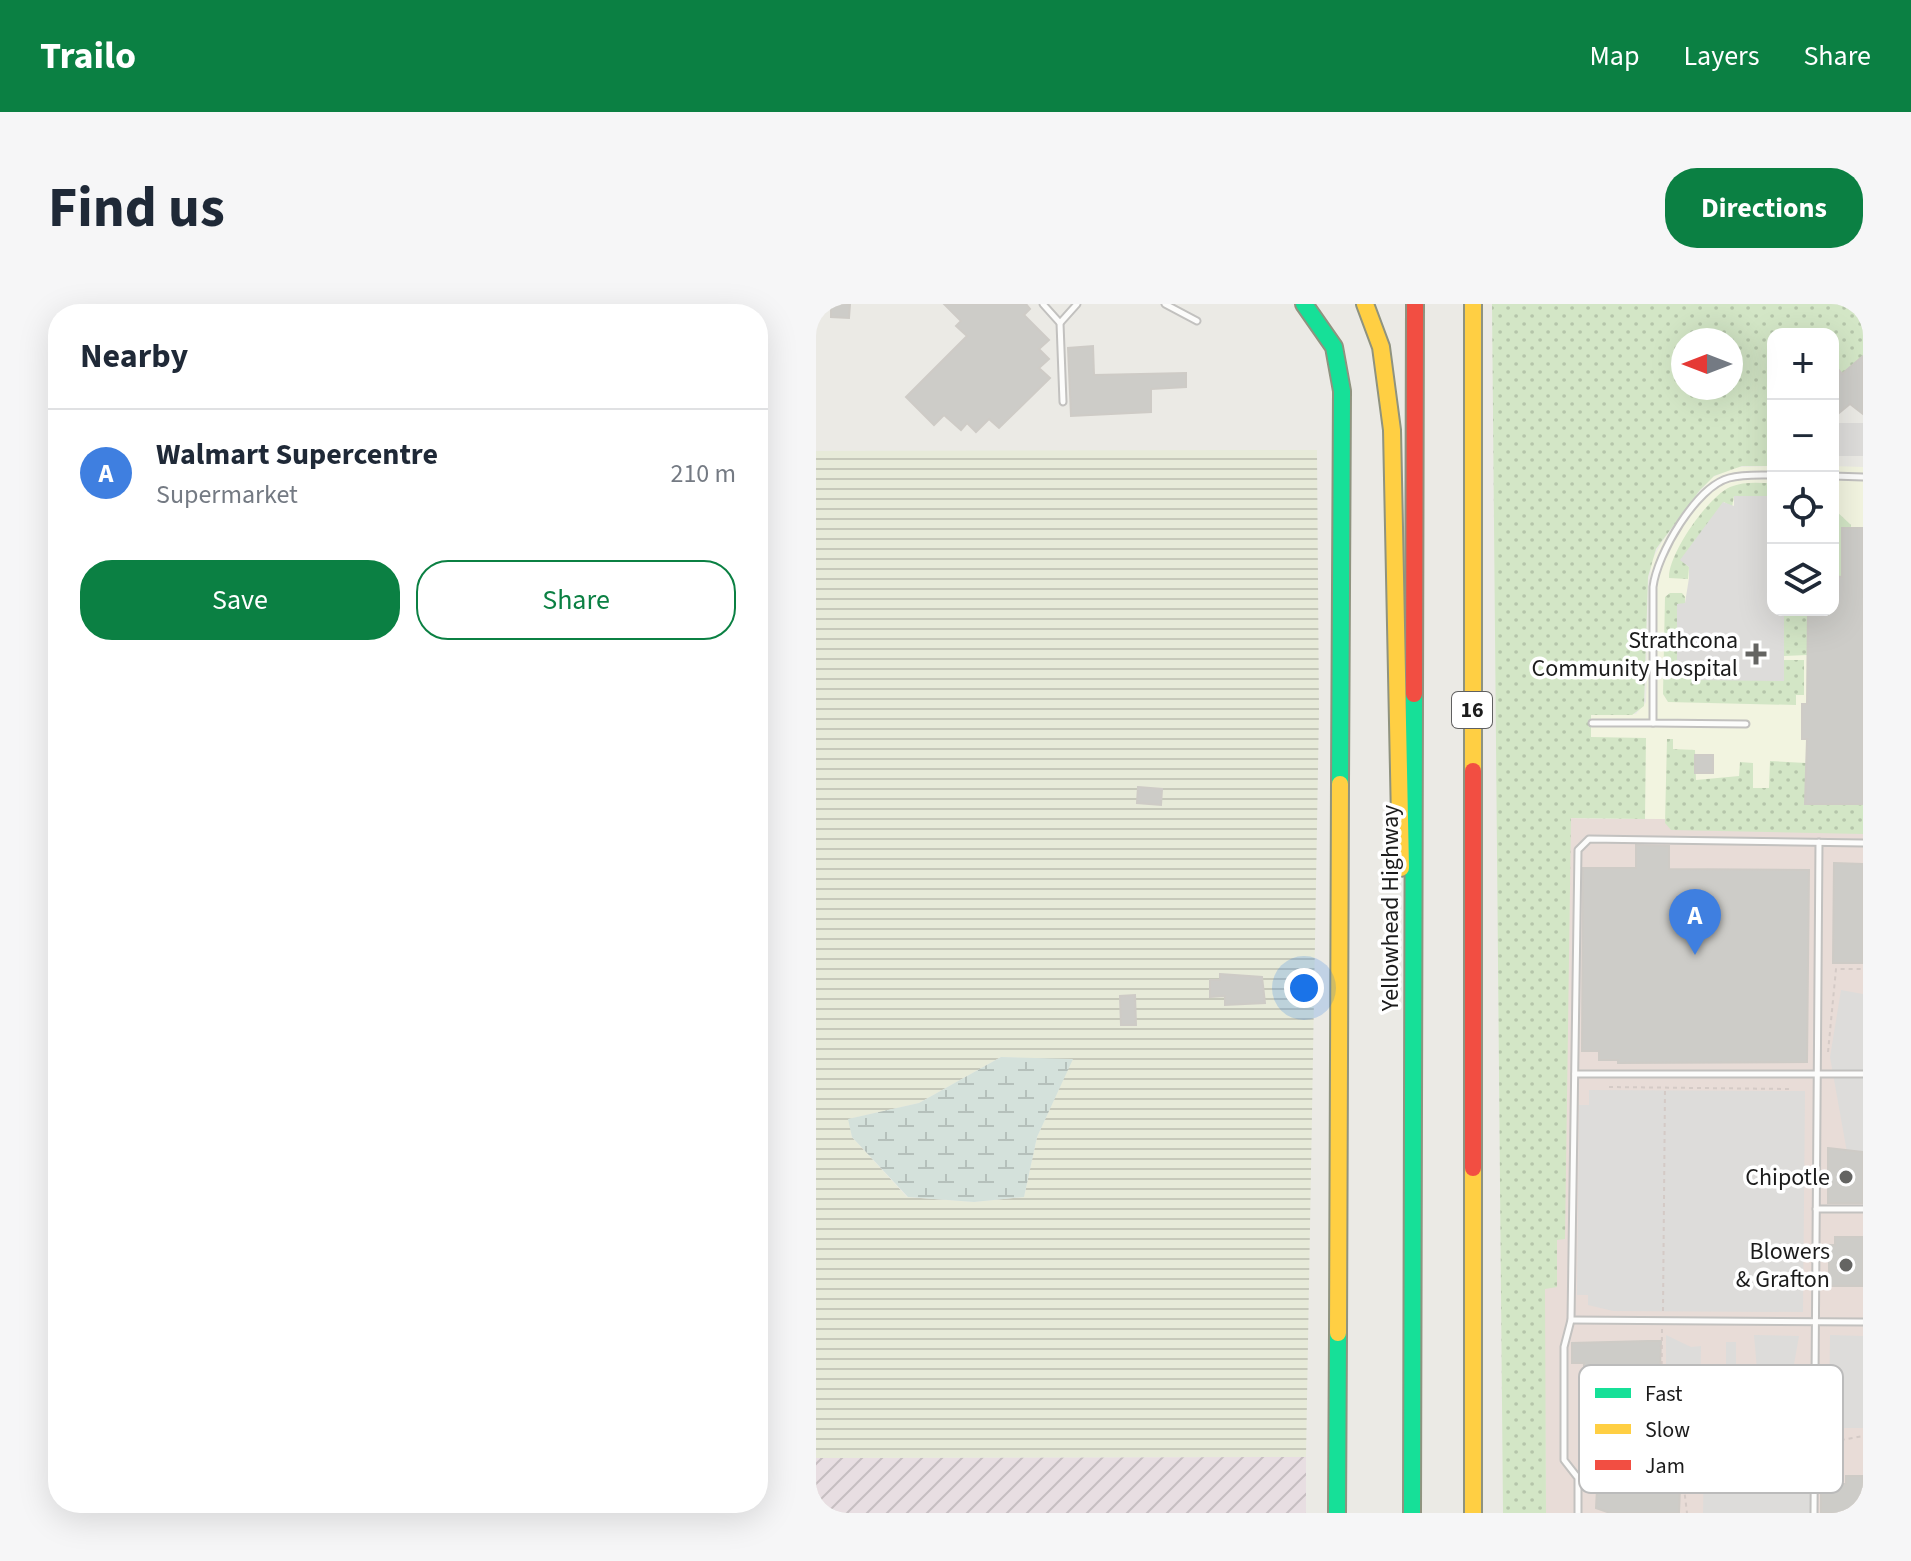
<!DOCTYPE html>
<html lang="en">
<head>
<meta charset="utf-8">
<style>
	body { margin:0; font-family:"Source Sans 3",sans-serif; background:#f6f6f7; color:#1f2937 }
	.controls { position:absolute; right:24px; top:24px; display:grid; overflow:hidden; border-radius:16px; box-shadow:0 8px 32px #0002 }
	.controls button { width:72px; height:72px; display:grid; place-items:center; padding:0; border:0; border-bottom:2px solid #e0e1e3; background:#fff; color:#1f2937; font:40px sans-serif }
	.compass { position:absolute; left:855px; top:24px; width:72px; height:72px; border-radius:50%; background:#fff; box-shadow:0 8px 32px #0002; rotate:270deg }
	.you { position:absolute; left:488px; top:684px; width:28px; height:28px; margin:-20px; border:6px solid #fff; border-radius:50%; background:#1a73e8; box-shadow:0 0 0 12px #1a73e833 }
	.badge { display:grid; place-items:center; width:52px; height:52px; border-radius:50%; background:#0b8043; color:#fff; font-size:26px; font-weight:700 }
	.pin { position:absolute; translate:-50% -66px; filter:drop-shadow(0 2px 4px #0008) }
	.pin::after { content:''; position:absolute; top:42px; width:28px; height:24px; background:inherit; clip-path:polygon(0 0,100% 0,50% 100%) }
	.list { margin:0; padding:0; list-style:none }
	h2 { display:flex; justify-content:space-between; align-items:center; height:104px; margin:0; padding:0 32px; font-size:34px }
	h2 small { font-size:26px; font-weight:400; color:#747a83 }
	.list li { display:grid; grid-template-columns:52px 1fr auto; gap:24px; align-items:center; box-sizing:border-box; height:128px; padding:0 32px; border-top:2px solid #e0e1e3 }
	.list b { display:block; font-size:30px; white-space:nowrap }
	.list p { margin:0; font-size:26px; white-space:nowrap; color:#747a83 }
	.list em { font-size:26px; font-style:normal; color:#747a83 }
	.actions { display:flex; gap:16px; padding:24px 32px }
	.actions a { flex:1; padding:18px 0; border:2px solid #0b8043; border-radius:32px; text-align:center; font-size:28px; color:#0b8043 }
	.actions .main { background:#0b8043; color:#fff }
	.icon { flex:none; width:44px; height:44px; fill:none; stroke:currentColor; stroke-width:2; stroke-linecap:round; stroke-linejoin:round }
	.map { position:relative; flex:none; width:1047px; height:1209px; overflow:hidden; border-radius:32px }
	header { display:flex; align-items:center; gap:48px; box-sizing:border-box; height:112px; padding:0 40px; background:#0b8043; color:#fff }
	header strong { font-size:38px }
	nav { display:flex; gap:44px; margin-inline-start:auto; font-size:28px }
	.intro { display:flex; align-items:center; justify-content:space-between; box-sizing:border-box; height:192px; padding:0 48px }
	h1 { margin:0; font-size:56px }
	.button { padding:20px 36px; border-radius:32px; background:#0b8043; color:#fff; font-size:28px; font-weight:700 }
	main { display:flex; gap:48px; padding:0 48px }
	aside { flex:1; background:#fff; border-radius:32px; box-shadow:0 8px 32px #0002 }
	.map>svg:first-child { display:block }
	.commercial { fill:#e8dcd7 }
	.industrial { fill:url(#industrial-furrows) }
	.education { fill:#f2f4e0 }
	.farmland { fill:url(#farmland-rules); fill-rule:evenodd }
	.grass { fill:url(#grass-dots); fill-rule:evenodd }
	.wetland { fill:url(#wetland-marsh) }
	.parking { fill:#dddcda }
	.building { fill:#cdccc8; stroke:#cecbc6; stroke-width:2 }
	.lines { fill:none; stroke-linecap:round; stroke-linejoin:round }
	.lane-casing { stroke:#c2c1bf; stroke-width:9 }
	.fast-casing { stroke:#8f937f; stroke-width:20 }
	.slow-casing { stroke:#8f937f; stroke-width:20 }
	.jam-casing { stroke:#8f937f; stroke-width:20 }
	.path { stroke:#d4cac6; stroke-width:2; stroke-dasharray:4 4; stroke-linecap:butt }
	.lane { stroke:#fcfcfb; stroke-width:5 }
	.fast { stroke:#16e098; stroke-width:16 }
	.slow { stroke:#ffcf43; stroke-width:16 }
	.jam { stroke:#f24e42; stroke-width:16 }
	.poi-dot { fill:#646462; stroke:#fff; stroke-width:3 }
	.labels { text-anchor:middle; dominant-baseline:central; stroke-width:7; stroke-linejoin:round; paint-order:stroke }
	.shield { fill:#fff; stroke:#606060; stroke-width:2 }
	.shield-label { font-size:22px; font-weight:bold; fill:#1c1c1c }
	.poi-label { font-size:24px; fill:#1c1c1c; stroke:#fff; text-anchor:end }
	.street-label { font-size:24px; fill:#1c1c1c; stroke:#fff }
	.key { fill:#fff; stroke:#bbb; stroke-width:2 }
	.key-label { font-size:22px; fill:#1c1c1c }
</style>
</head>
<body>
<header>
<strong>Trailo</strong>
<nav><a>Map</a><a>Layers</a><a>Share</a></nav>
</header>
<div class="intro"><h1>Find us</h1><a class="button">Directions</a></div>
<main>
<aside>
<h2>Nearby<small></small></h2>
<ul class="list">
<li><span class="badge" style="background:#3f7fe0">A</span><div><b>Walmart Supercentre</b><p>Supermarket</p></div><em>210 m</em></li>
</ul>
<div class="actions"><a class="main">Save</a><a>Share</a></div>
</aside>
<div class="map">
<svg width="1047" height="1209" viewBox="0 0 1047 1209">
	<defs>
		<pattern id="industrial-furrows" width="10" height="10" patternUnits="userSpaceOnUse" patternTransform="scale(2)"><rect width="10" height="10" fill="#e8dee2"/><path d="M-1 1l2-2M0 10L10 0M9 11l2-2" fill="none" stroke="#c6bec1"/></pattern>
		<pattern id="farmland-rules" width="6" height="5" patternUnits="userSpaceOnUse" patternTransform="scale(2)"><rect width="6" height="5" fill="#e7ead9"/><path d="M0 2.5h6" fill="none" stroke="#c6c8ba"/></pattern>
		<pattern id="grass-dots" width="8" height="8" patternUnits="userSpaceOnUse" patternTransform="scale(2)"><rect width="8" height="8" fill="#d3e6c6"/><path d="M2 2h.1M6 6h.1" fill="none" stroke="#b5c5aa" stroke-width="1.8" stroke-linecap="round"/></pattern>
		<pattern id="wetland-marsh" width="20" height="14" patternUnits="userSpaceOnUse" patternTransform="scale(2)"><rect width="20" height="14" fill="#d4e1db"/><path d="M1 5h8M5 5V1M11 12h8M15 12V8" fill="none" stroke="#b5c0bb"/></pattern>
	</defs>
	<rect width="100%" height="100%" fill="#ebeae5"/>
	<!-- commercial -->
	<path class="commercial" d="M747 514 1047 517V1209H730L728 974Z"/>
	<!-- industrial -->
	<path class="industrial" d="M490 1153V1209H0V1154Z"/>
	<!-- education -->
	<path class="education" d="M957 162V306H1017V162L1047 163V517L747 514 752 409 820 410 830 398 835 258 846 238 895 174 920 163Z"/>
	<!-- farmland -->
	<path class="farmland" d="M501 146 503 407 490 1153 0 1154V147ZM185 753 256 756 221 833 208 893 158 898 91 893 36 833 33 815 103 799Z"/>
	<!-- grass -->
	<g class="grass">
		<path d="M676 0H1047V52L1026 70 1017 59V30H957V162H926L898 172 884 186 840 245 832 273 828 402 816 411H775V433L830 434 829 515 755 514 749 935 741 936V983L729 985 730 1209H687ZM867 36H915V84H867Z"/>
		<path d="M957 179V192H918L916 203 908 198 865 256 873 263 872 275 853 274C852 250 892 193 914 183 928 177 942 179 957 179Z"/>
		<path d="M1017 204 1035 221V224L1026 225V273L1017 272Z"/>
		<path d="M854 289H866L869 293V300H862L861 363 968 377V356H988V391H980V401L852 398 847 390 849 293Z"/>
		<path d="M968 306H992L991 351 968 352Z"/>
		<path d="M851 435H857V445L879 446 880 476 923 472 924 458 937 459V484H953L954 457 990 459V500H1047V530L855 526 849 519Z"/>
	</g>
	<!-- wetland -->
	<path class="wetland" d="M185 753 257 755 221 833 208 893 158 898 92 893 36 833 32 815 103 799Z"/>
	<!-- parking -->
	<g class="parking">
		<rect x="1017" y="119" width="30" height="33"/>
		<path d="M918 192H957V306H968V377L875 376 874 364 861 363V300L869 299 873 274V263L864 256 907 198 918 202Z"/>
		<path d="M1025 686 1047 690V856L1032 854 1014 753Z"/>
		<path d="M773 786 989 787 987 1008 797 1007 772 1001V991H761L763 801H773Z"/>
		<path d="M850 1031 875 1043 885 1042 884 1096 875 1097 879 1125 859 1124V1114H850Z"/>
		<path d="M938 1031 983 1032 977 1066H941Z"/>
		<path d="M1014 1031 1047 1032V1124H1023L1022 1110 1013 1109Z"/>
		<rect x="910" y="1038" width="10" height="64"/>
		<path d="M888 1151H998V1209H887Z"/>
	</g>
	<!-- building -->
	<g class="building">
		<path d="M15 0H34L33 14 15 13Z"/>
		<path d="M128 0H210L214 5 208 11 233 36 223 45 233 55 223 64 234 74 183 124 173 115 160 128 151 119 145 126 128 111 118 121 90 93 151 32 140 22 145 17Z"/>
		<path d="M277 42 278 71 370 69V83L335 85V108L255 112 252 44Z"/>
		<path d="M1047 52V110L1034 100 1017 114V59L1026 70Z"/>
		<path d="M1026 224H1047V500H989L991 435H986V400H991L992 306H1017V272L1026 273Z"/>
		<rect x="879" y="451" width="18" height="18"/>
		<path d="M322 483 346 485 345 501 321 499Z"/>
		<path d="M820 541 853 542V565L993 566 991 758 802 759V756H783V747H766L767 564H820Z"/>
		<path d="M1018 559 1047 560V659H1017Z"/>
		<path d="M404 670 446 673 449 699 409 701V692L394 693V676H404Z"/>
		<path d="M319 691 320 721H305L304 692Z"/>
		<path d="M1012 844 1047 848V899H1012Z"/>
		<path d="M1019 933H1047V982H1013V941H1019Z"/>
		<path d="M832 1037H845L842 1114 767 1113 768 1059H756V1039Z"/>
		<path d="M1030 1172H1047V1209H1005V1180H1030Z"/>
		<path d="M852 1183H864L863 1209H794L780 1204 781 1185Z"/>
	</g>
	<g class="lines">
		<!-- lane casing -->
		<g class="lane-casing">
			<g id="lane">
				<path d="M227 0 244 19 247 98"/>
				<path d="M349 0 381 17"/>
				<path d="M244 19 261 0"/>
				<path d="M1017 172 1047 173"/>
				<path d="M776 419H837"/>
				<path d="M930 420 837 419V283C841 250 880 183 913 174 927 170 943 171 957 171"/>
				<path d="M759 770H1047"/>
				<path d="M1000 905H1047"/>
				<path d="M755 1016 1047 1018"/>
				<path d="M762 1209V1174L748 1156V1043L755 1016 762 546 773 535 1047 539"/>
				<path d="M998 1209 1003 538"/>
			</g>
		</g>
		<!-- fast casing -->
		<g class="fast-casing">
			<g id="fast">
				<path d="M488 0 518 43 526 87 524 480"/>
				<path d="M521 1209 522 1029"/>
				<path d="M596 1209 598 390"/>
			</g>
		</g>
		<!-- slow casing -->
		<g class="slow-casing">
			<g id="slow">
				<path d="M549 0 565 43 576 126 585 564"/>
				<path d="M657 0V467"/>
				<path d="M657 864V1209"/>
				<path d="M522 1029 524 480"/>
			</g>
		</g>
		<!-- jam casing -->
		<g class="jam-casing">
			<g id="jam">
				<path d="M598 390 599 0"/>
				<path d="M657 467V864"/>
			</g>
		</g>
		<!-- path -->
		<g class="path">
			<path d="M1012 748 1020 665H1047"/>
			<path d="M793 783 974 785"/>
			<path d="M847 1007 849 784"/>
			<path d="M846 1025 845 1134 850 1144C869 1153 924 1157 943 1150 962 1143 970 1137 991 1139"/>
			<path d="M1009 1139 1047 1132"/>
			<path d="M864 1151 871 1209"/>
		</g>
		<!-- lane -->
		<use href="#lane" class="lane"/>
		<!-- fast -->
		<use href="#fast" class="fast"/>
		<!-- slow -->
		<use href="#slow" class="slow"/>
		<!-- jam -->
		<use href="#jam" class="jam"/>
	</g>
	<!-- markers -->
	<g class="poi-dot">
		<path d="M936 338h8v8h8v8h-8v8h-8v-8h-8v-8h8z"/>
		<circle cx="1030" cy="873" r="8"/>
		<circle cx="1030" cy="961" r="8"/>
	</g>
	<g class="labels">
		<!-- shield labels -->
		<rect class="shield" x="636" y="388" width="40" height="36" rx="6"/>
		<g class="shield-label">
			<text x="656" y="406">16</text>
		</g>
		<!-- poi labels -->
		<g class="poi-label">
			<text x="922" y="336">Strathcona<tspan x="922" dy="28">Community Hospital</tspan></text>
			<text x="1014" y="873">Chipotle</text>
			<text x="1014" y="947">Blowers<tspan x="1014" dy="28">&amp; Grafton</tspan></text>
		</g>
		<!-- street labels -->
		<g class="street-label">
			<text transform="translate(574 604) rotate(-90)">Yellowhead Highway</text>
		</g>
	</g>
	<!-- legend -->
	<rect x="763" y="1061" width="264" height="128" rx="12" class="key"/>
	<rect x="779" y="1084" width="36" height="10" fill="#16e098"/>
	<rect x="779" y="1120" width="36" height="10" fill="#ffcf43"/>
	<rect x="779" y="1156" width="36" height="10" fill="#f24e42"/>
	<g class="key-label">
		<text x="829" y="1097">Fast</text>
		<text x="829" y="1133">Slow</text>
		<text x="829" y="1169">Jam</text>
	</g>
</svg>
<div class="controls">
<button>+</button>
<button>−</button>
<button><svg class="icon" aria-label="locate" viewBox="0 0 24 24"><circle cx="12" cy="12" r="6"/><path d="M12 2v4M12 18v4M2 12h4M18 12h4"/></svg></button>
<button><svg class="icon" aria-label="layers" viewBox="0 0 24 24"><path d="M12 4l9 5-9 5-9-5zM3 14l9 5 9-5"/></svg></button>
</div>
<svg class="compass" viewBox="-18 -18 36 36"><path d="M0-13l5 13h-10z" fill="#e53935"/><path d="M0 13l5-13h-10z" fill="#747a83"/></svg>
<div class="you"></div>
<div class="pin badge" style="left:879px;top:651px;background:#3f7fe0">A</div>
</div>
</main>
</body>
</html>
